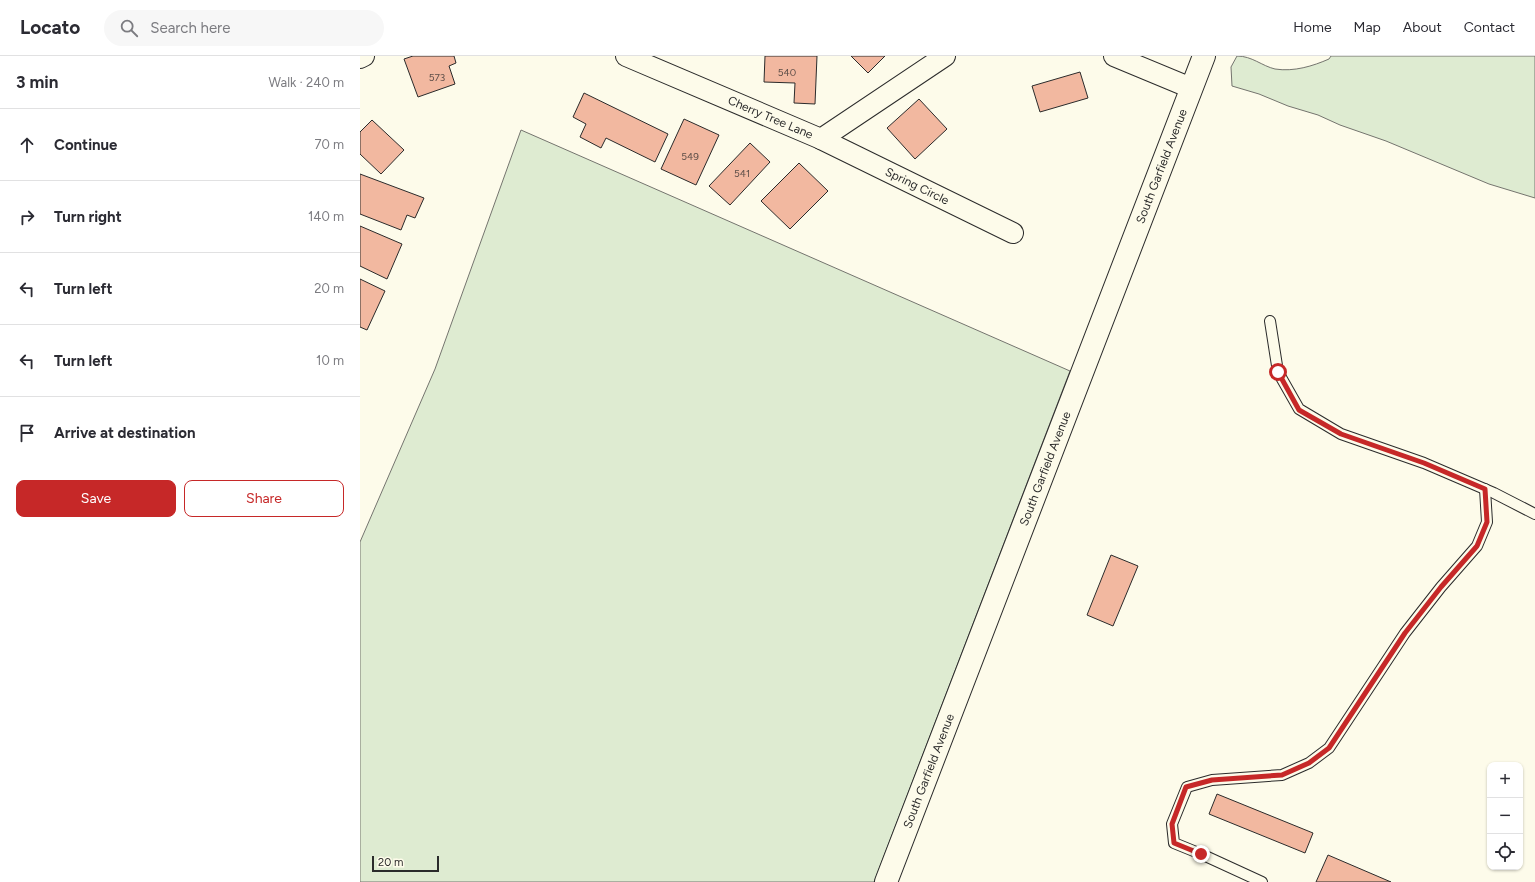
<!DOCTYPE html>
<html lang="en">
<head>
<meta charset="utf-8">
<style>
	body { margin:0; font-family:Figtree,sans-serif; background:#f7f7f7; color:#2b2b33 }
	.controls { position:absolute; right:12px; bottom:12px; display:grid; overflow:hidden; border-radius:8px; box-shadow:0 1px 3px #0004 }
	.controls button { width:36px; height:36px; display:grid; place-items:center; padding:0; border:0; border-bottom:1px solid #e1e1e2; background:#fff; color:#2b2b33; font:20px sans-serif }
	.scale { position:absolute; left:12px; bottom:10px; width:67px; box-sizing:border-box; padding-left:4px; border:2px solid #2b2b2b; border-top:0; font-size:11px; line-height:14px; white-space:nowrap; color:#2b2b2b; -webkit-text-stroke:3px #fdfbea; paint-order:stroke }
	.stop { position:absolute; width:12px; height:12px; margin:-9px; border:3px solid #c62828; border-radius:50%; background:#fff }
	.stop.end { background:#c62828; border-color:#fff; box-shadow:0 1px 4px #0008 }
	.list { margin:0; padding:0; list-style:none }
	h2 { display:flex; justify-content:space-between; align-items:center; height:52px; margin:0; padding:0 16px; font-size:17px }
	h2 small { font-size:13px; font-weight:400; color:#7c7c81 }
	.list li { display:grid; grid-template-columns:26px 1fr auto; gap:12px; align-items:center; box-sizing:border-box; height:72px; padding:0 16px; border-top:1px solid #e1e1e2 }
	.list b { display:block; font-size:15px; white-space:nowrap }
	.list em { font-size:13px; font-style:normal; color:#7c7c81 }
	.actions { display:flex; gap:8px; padding:12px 16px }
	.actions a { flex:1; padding:9px 0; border:1px solid #c62828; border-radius:8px; text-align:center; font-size:14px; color:#c62828 }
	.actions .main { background:#c62828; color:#fff }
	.icon { flex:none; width:22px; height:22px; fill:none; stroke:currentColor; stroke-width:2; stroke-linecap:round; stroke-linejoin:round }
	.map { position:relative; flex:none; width:1175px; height:826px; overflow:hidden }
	header { display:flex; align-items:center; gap:24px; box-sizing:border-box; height:56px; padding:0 20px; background:#fff; border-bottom:1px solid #e1e1e2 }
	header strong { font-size:19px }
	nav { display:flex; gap:22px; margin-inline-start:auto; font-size:14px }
	.search { width:280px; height:36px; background:#f7f7f7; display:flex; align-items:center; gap:10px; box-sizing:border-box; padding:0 14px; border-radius:22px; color:#7c7c81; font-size:15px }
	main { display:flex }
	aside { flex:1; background:#fff }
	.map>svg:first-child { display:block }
	.green { fill:#deebd1; stroke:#74746e }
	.building { fill:#f2b8a0; stroke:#2b2b2b }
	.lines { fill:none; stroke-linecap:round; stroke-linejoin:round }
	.service-casing { stroke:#2b2b2b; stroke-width:12 }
	.minor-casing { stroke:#2b2b2b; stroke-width:22 }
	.tertiary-casing { stroke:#2b2b2b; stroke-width:24 }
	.service { stroke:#fdfbea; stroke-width:10 }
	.minor { stroke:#fdfbea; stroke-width:20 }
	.tertiary { stroke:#fdfbea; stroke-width:22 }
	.route { stroke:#c62828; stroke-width:5 }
	.labels { text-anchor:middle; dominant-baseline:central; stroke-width:3; stroke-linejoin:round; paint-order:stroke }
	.number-label { font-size:10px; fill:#5d4e48 }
	.street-label { font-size:12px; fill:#2b2b2b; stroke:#fdfbea }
</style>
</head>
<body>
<header>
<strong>Locato</strong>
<div class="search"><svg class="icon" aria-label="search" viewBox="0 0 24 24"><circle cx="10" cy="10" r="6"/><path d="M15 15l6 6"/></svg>Search here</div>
<nav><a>Home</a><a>Map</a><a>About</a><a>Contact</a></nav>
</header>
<main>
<aside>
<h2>3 min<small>Walk · 240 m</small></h2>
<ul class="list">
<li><svg class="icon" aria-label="ahead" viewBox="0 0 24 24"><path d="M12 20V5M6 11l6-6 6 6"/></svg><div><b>Continue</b></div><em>70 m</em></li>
<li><svg class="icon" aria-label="right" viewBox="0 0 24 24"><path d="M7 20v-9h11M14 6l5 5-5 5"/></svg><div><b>Turn right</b></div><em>140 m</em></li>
<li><svg class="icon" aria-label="left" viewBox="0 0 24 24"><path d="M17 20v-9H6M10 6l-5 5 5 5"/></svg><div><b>Turn left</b></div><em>20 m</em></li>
<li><svg class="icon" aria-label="left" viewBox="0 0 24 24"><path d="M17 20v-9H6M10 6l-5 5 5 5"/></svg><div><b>Turn left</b></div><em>10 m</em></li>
<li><svg class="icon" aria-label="arrive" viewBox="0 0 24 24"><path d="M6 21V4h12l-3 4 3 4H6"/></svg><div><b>Arrive at destination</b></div></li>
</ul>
<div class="actions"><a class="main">Save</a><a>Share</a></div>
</aside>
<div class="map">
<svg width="1175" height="826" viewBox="0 0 1175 826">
	<rect width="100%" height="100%" fill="#fdfbea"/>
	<!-- green -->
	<g class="green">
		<path d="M877 0C892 0 902 10 915 13 934 16 953 10 969 3L971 0H1175V142L1129 128 1026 85 980 69 958 59 928 50 899 38 872 30 871 11Z"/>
		<path d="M161 74 710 315 514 826H0V486L75 313Z"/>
	</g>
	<!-- building -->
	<g class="building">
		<path d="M53 0H94L96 7 89 10 95 28 58 41 44 3Z"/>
		<path d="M405 0H457L455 48 434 47 435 27 404 26Z"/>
		<path d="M491 0H525L508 17Z"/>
		<path d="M720 16 728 42 680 56 672 30Z"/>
		<path d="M224 37 308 78 295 106 246 82 241 92 220 81 226 68 213 61Z"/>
		<path d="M559 43 587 73 555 103 527 72Z"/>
		<path d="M324 63 359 79 336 129 301 113Z"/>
		<path d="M12 64 44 94 21 118 0 98V76Z"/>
		<path d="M390 87 410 106 370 149 349 130Z"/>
		<path d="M439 107 468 135 430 173 401 145Z"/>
		<path d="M0 118 64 142 55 162 47 159 41 174 0 158Z"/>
		<path d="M0 170 42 188 27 223 0 210Z"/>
		<path d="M0 223 25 235 7 274 0 271Z"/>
		<path d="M751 499 778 510 753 570 727 559Z"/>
		<path d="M857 738 953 777 945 797 849 758Z"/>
		<path d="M968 799 1031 826H956Z"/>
	</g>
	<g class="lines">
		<!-- service casing -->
		<g class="service-casing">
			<g id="service">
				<path d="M910 265 918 316 939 353 981 378 1064 407 1134 437 1175 458"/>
				<path d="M902 826 841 798 814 787 812 768 827 731 852 724 922 719 949 707 969 692 1045 577 1081 531 1117 490 1127 466 1125 433"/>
			</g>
		</g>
		<!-- minor casing -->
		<g class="minor-casing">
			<g id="minor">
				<path id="s1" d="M266 0 461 83 585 0"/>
				<path d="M754 0 831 32"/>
				<path d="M0 2 4 0"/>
				<path id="s2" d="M461 83 653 177"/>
			</g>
		</g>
		<!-- tertiary casing -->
		<g class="tertiary-casing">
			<g id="tertiary">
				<path id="s3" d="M526 826 844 0"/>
			</g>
		</g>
		<!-- service -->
		<use href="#service" class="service"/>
		<!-- minor -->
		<use href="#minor" class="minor"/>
		<!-- tertiary -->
		<use href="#tertiary" class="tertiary"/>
	</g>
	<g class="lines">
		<!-- route -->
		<path class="route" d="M841 798 814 787 812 768 826 731 852 724 922 719 949 707 969 692 1045 577 1081 531 1117 490 1127 466 1125 433 1064 407 981 378 939 354 918 316"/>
	</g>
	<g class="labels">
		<!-- number labels -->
		<g class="number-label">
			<text x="427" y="16">540</text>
			<text x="77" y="21">573</text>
			<text x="330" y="100">549</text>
			<text x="382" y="117">541</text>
		</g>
		<!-- street labels -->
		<g class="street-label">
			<text stroke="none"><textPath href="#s1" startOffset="157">Cherry Tree Lane</textPath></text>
			<text stroke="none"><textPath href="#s3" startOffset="767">South Garfield Avenue</textPath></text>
			<text stroke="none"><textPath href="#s2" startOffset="107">Spring Circle</textPath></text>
			<text stroke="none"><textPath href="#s3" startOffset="443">South Garfield Avenue</textPath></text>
			<text stroke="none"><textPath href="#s3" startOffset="119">South Garfield Avenue</textPath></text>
		</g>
	</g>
</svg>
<div class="controls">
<button>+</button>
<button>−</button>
<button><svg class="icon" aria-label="locate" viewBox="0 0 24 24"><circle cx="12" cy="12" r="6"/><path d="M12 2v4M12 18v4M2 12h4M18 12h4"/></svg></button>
</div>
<div class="scale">20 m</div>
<div class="stop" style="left:918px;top:316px"></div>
<div class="stop end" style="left:841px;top:798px"></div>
</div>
</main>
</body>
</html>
